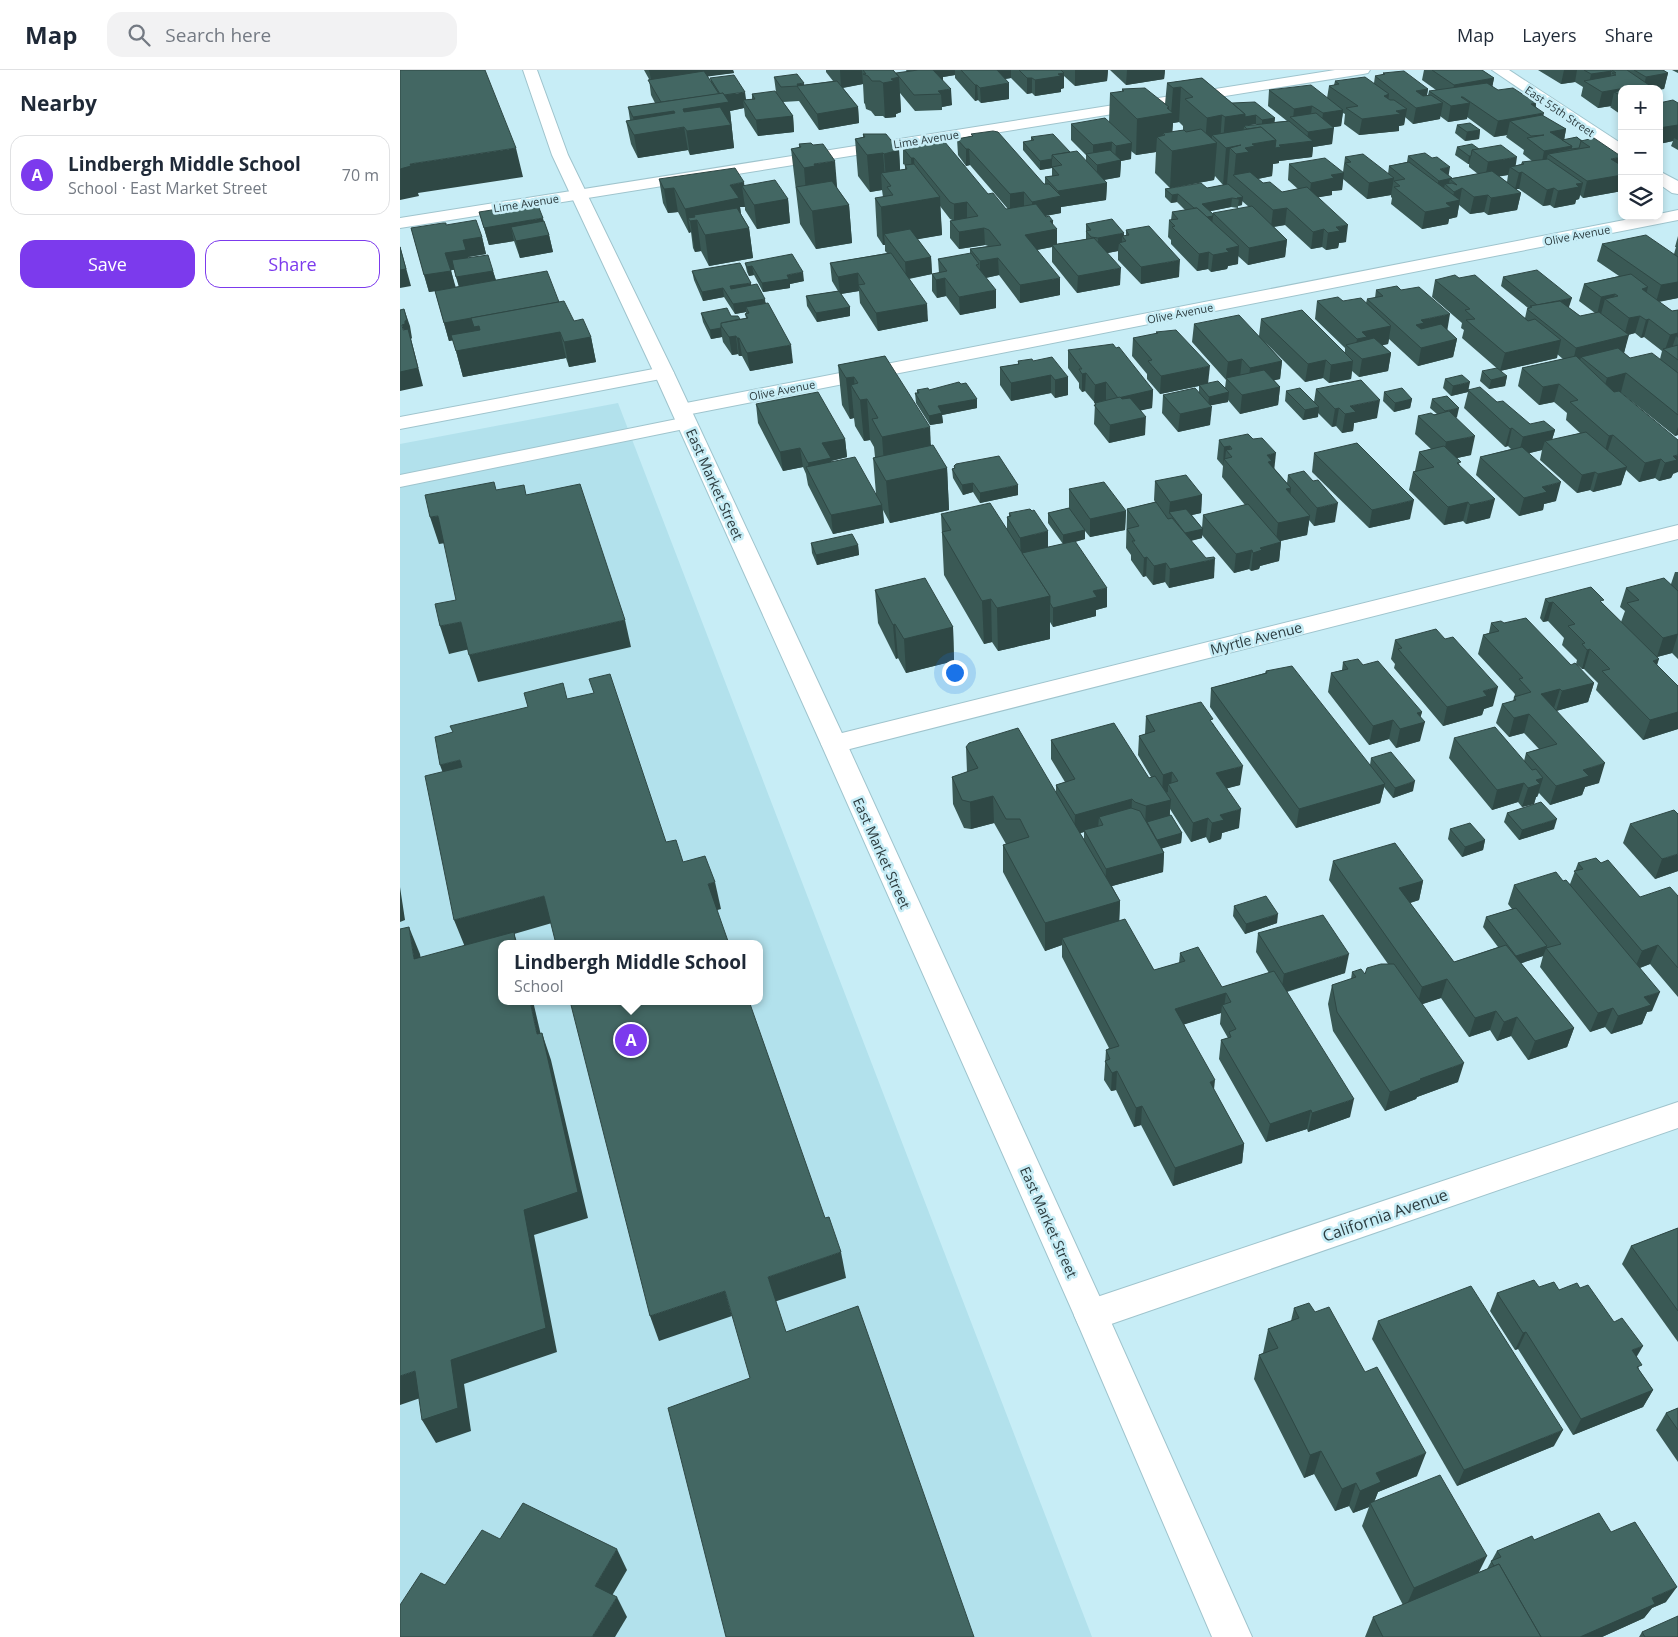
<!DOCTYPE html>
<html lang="en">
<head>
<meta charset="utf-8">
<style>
	body { margin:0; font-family:"Open Sans",sans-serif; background:#f2f2f3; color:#1f2937 }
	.controls { position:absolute; right:15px; top:15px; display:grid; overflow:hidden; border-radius:10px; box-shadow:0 2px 8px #0003 }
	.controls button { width:45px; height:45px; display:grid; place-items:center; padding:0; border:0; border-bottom:1px solid #e0e1e3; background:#fff; color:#1f2937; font:25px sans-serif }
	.you { position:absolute; left:554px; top:602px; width:18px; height:18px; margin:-12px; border:4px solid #fff; border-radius:50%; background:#1a73e8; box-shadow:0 0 0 8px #1a73e833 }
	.badge { display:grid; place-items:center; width:32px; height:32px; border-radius:50%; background:#7c3aed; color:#fff; font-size:16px; font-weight:700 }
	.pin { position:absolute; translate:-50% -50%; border:2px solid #fff; box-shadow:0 1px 5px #0006 }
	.popup { position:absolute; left:98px; top:870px; width:265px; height:65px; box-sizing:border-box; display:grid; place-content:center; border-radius:10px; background:#fff; filter:drop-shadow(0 1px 4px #0005); font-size:16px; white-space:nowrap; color:#747a83 }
	.popup b { font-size:19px; color:#1f2937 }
	.popup::after { content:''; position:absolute; left:50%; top:100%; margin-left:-10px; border:10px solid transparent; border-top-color:#fff }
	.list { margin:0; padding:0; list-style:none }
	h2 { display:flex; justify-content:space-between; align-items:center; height:65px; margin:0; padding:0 20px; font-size:21px }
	h2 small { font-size:16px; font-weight:400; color:#747a83 }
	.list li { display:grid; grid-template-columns:32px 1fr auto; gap:15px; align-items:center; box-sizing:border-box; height:80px; margin:0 10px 10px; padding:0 10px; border:1px solid #e0e1e3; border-radius:15px }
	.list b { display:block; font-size:19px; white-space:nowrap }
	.list p { margin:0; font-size:16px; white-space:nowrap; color:#747a83 }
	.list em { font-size:16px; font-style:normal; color:#747a83 }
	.actions { display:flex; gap:10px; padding:15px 20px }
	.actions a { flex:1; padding:11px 0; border:1px solid #7c3aed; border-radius:15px; text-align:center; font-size:18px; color:#7c3aed }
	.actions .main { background:#7c3aed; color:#fff }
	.icon { flex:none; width:28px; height:28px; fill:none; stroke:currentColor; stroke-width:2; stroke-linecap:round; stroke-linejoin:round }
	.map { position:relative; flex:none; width:1278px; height:1567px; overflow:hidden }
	header { display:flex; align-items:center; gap:30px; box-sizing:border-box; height:70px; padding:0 25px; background:#fff; border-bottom:1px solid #e0e1e3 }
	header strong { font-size:24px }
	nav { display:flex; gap:28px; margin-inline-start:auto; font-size:18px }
	.search { width:350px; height:45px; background:#f2f2f3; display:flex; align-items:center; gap:12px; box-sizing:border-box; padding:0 18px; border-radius:15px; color:#747a83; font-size:19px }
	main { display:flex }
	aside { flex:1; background:#fff }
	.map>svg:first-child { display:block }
	.built { fill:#b2e1ec; fill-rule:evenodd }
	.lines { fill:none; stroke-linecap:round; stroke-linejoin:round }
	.service-casing { stroke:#9fc4cd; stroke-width:2 }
	.minor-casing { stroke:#9fc4cd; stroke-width:2 }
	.tertiary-casing { stroke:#9fc4cd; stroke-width:2 }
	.service { fill:#fff; fill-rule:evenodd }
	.minor { fill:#fff; fill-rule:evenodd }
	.tertiary { fill:#fff; fill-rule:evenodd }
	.wall { fill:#3a5955; fill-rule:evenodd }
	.shaded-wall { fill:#2f4845 }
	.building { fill:#436763; stroke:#2f4845 }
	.labels { text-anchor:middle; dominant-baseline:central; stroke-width:5; stroke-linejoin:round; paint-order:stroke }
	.far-street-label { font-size:11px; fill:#2c3c3f; stroke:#c7edf6 }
	.street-label { font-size:14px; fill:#2c3c3f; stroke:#c7edf6 }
	.near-street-label { font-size:16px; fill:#2c3c3f; stroke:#c7edf6 }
</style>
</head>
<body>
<header>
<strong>Map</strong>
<div class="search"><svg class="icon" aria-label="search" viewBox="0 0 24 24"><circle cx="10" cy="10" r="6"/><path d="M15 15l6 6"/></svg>Search here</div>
<nav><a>Map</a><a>Layers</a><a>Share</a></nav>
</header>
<main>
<aside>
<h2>Nearby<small></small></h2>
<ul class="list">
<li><span class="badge">A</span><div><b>Lindbergh Middle School</b><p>School · East Market Street</p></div><em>70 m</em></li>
</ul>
<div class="actions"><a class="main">Save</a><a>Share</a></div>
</aside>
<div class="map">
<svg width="1278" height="1567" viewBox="0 0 1278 1567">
	<rect width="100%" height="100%" fill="#c7edf6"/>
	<!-- built -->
	<path class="built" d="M218 333 692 1567H0V374ZM102 874H360V931H102Z"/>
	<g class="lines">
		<!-- service casing -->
		<g class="service-casing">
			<path id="service" d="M287 347 294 349 297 353 294 357 0 417V405Z"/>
		</g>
		<!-- minor casing -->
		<g class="minor-casing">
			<g id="minor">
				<path d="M935 0H970L968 3 963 4 0 158V148Z"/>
				<path d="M1092 0H1109L1222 74V86L1216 84Z"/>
				<path d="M1259 101 1278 111V124L1272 123 1259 114Z"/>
				<path d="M1278 140V150L281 346 274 344 271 340 274 336 281 334 1245 146H1259V144Z"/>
				<path d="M264 297 271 299 274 303 271 307 0 359V347Z"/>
				<path d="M1278 455V469L434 683 425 680 421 674 425 668 434 665Z"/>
				<path d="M1278 1032V1058L691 1261 679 1256 674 1245 679 1234 691 1229Z"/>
			</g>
		</g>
		<!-- tertiary casing -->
		<g class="tertiary-casing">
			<path id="tertiary" d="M123 0H137L168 85 274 303 447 674 703 1234 852 1567H812L674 1245 421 674 254 303 152 85Z"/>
		</g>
		<!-- service -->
		<use href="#service" class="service"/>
		<!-- minor -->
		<use href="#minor" class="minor"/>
		<!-- tertiary -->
		<use href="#tertiary" class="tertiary"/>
	</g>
	<!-- wall -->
	<g class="wall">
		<path d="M244 0H333L334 3 307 6 311 12 310 8 346 30 352 29V24L376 22 374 7 404 15 433 11 426 2V0H493L496 3 507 2 506 0H708L707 11 675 16 664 6V18L661 19V22L635 26 632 23 627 24 611 8 605 9 609 29 581 33 578 30 575 31 555 8V5L543 7V11L552 35 542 37V40L515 41 500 23 501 42 496 44V47L485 48 483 46H475L471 41 466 39 465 34 464 33 463 14 443 18 458 37 459 53 419 60 399 31 383 32 393 46 394 62 358 66 345 46 344 38 330 41 334 78 290 85 288 80 238 88 231 74 226 51 230 50 228 37 255 33 251 25 249 9Z"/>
		<path d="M710 0H765L764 9 726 15Z"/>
		<path d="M1024 0H1082L1094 8 1092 17 1098 20 1136 33V37L1143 46 1166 59 1164 70 1177 67 1222 96V121L1183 128 1180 125 1179 129 1176 130 1175 134 1154 138 1150 135 1143 136 1119 119H1116L1121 123 1117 140 1088 145 1084 142 1070 144 1059 135 1057 147 1049 149 1048 154 1022 159 991 134 992 128 991 127V125L967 129 943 109 942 120 932 121V125L918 127 946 172 939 173 938 178 926 180 922 177 911 179 885 155 874 157 887 170 885 187 848 195 838 186V194L828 196 827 199 811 202 808 199 797 201 771 174V170L768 167 769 150H771L772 142 785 140 777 132 771 133 765 127V119L770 118 755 103 756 82 736 85 731 81V89L721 91 720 107 704 110 707 113 706 130 661 137V143L646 146 653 151V155L657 174 686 169V154L724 166H726V160L779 207 741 214 718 190V181L707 183 720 215 677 223 652 192V177L637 180 660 225 620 233 599 205 586 208 596 238 560 245 546 226 537 228 532 221V204L509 209 528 251 478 261 460 233 459 221 441 224 450 237V246L417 252 407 236 406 226 438 221 432 211 430 193 487 183 485 181V175H483L477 166 475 128 483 127 482 120 470 122 458 106 455 69 463 67V64L499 80 500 100 505 99V95L503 94V78L518 75V73L588 124 606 139H608L570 95 566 96 558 85 557 69 572 66 571 64 644 114H645V107L652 106V98L640 100 623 80V72L631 71V67L670 82 686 91V85L671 70V54L709 52 710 23 722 22V19L765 34 767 13 802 8 832 33 875 48 874 52 887 51 868 36 869 20 927 28 929 16 934 15 935 11 974 13 975 6 983 5V3L1028 19 1027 25H1028L1029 21 1036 20 1022 10ZM943 43 945 44 944 54 959 65 999 61V56L1004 55 1005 47 1013 54 1040 49V46L1048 52 1067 49V47L1094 67 1107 65 1106 67 1124 80 1123 84 1132 91 1122 92 1121 94 1115 96 1079 79 1057 77 1055 85 1068 94H1069V97L1078 104 1052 108 1049 106 1008 86 1007 92 989 96 988 104 945 87 943 102 889 94 888 110 898 119 882 122 863 113 858 109 872 106 873 94 879 93V91L912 87 913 77 932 74 933 57 941 56ZM779 52 783 56V60L772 62 773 53ZM856 54 857 55 844 56ZM1108 105 1107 112 1099 106ZM815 106 823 115 807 118H772L814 110ZM842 131 849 137 813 144 810 141 831 137 838 138V136L842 135ZM540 136 550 149 552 150 550 151V168L559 179 585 175 588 176 570 179V184L538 189 539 203 532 204 531 187 517 169 542 165Z"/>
		<path d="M1138 0H1210L1212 1 1210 6 1212 0H1263L1268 3 1264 19H1222V44H1220L1210 37 1211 36 1198 38 1181 26 1183 17 1175 12 1161 14Z"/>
		<path d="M1272 0H1278V3Z"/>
		<path d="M1259 33H1278V80L1271 76 1273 71 1259 74Z"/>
		<path d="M1057 55 1080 60 1079 69 1065 71 1055 63Z"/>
		<path d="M399 74 437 118 449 135 452 173 416 179 400 154 391 79 399 78Z"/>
		<path d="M259 109 345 116 388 129 390 153 357 159 345 140V137H340L341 144 349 158 353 188 309 196 301 181 295 182 293 178 291 162 289 163 278 142 268 143 263 133Z"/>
		<path d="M79 142 144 152 149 165 153 182 120 188 114 171 89 175Z"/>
		<path d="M46 155 82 167 86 184 68 187V188L93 201 96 210 159 232 174 251 191 267 196 292 169 297 166 288 63 307 53 270 49 271 35 221 29 222 11 158ZM51 200H54L59 216 55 217Z"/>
		<path d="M1278 166V228L1259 232 1272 241 1278 240V365L1275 366 1220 322 1273 404 1271 408 1259 411 1255 408 1239 412 1226 400 1221 415 1193 422 1190 420 1177 423 1140 390 1142 380 1129 383 1156 431 1144 434 1143 440 1119 446 1076 405 1080 387 1111 379 1108 376 1105 377 1064 338 1068 322 1051 326 1043 318 1045 309 1097 332 1130 354 1155 360 1152 370 1180 363 1166 350 1167 343 1154 332 1139 335 1118 316 1122 298 1163 289 1157 284V288L1100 301 1062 268 1064 260 1061 258 1062 253 1032 227 1035 210 1059 208 1125 248 1127 239 1128 238 1101 216 1103 207 1169 237H1168L1180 246 1195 243 1179 231 1184 214 1219 206 1197 191 1202 174 1274 184 1276 177H1275ZM1235 263 1241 268 1244 267 1262 281 1260 289 1230 288 1224 283 1228 265Z"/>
		<path d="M345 193 404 211 390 214V218L363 222 354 205 349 206 347 202Z"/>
		<path d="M292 201 351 215 366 233 393 293 350 301 342 286H339L338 284 332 285 323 272 322 267 311 269 303 252 301 243 331 246 340 249 346 248 345 244 346 243V242L335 244 324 227 303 231 294 210Z"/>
		<path d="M976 220 1047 260 1057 269 1053 287 1018 296 989 269 988 274 982 275 991 283 988 301 959 307 952 301 951 309 929 313 923 308 905 312 865 272 882 291 880 309 874 310 880 317 878 335 840 344 828 330V332L810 335V355L778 362 762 343 763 325 799 322V316L760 324 747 309V304L732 286 733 268 756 264V262L808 313 825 318 826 310 792 272 794 254 859 266 861 249 945 282V278L915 249 917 231H943L966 233 967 229 975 228Z"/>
		<path d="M668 280 753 320 752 338 740 340 745 365 709 373 694 354 695 333 685 321 682 322 679 318V313L668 298Z"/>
		<path d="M485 286 531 375 547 398 549 440 490 453 483 440 484 453 433 464 408 415 406 404 403 397 383 401 358 353 356 334 445 369 447 387 431 391 476 424 473 388 475 387 474 377 470 370 464 371 455 356 454 348 450 349 442 335 438 295Z"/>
		<path d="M618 291H633L668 307V325L655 328 651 323 611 331 600 315V297L618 294Z"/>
		<path d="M1082 301 1107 306 1105 316 1089 319 1080 311Z"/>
		<path d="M561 314 577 338 542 345 543 353 530 355 516 333 515 323H517V320H529Z"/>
		<path d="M916 319 977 348 954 353 953 361 942 363 936 356 932 357 918 343V347L903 350 885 331 886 321 914 332Z"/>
		<path d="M984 322 1012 329 1010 338 994 342 983 331Z"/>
		<path d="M1032 329 1057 347 1056 348 1071 385 1057 388 1060 396 1090 448 1066 454 1063 451 1044 455 1009 420 1013 402 1015 401 1019 382 1031 379 1015 364 1018 346 1037 344 1030 338Z"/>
		<path d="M819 370 874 398 887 413 888 405 935 452 914 456 909 450 907 465 880 471 881 472 879 491 860 496 859 499 851 501 849 499 834 503 802 465V468L791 471 814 508 769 518 765 512 753 515 746 506 743 507 731 490V485L726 478 727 439 755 432 754 430 755 411 802 425 801 443 792 445 802 458 803 445 845 435 822 407 823 396 817 389Z"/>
		<path d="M914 383 1010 449 969 458 912 402Z"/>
		<path d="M554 396 618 425 580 433 573 422 563 425 553 408 552 399 554 398Z"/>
		<path d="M669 419 726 441 725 460 690 467 685 461V469L675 472 707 537 696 540V546L653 557 650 552V569L598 581 592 572 584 574 544 505 541 444 607 460V447L609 446V443L648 477 663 474 648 453V443L669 438Z"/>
		<path d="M411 473 458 475 459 485 417 495 412 483Z"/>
		<path d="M1275 502H1278V589L1272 583 1257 587V596L1278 616V659L1243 670 1196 620 1198 613 1184 599H1182L1176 594 1177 590 1162 575 1164 568 1148 551 1143 552 1140 548 1145 529 1203 534 1221 552 1225 541 1220 537 1226 518 1271 514Z"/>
		<path d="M475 520 553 557 554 591 506 603 498 588 496 589 478 553Z"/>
		<path d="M1091 553H1104L1171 595 1194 613 1188 632 1156 641 1199 713 1185 717 1182 725 1150 735 1139 723 1137 727H1136L1134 734 1122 737 1118 732 1092 740 1049 688 1054 668 1124 691 1126 683 1139 679 1124 663 1109 667 1096 653 1102 634 1113 631 1115 624 1078 584 1083 565 1089 563Z"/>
		<path d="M995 570 1093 636 1084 639 1082 645 1043 656 994 598 995 594 991 589Z"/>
		<path d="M943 592 963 595 1022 642 1020 647V671L996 678 989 669 969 675 928 622 931 603 942 600Z"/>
		<path d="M866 601 970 695 971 688 1013 721 993 728 984 717 980 733 896 758 810 637 811 618 865 603Z"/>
		<path d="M746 646 813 653 840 715 827 718 839 758 822 763 821 769 809 773 806 767 791 772 770 739V745L782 763 781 773 762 778 764 783 763 802 712 816 720 831 719 851 754 900 779 893 780 883 822 917 869 903 856 882 858 863 945 903 887 922 950 1047 908 1062 907 1059 866 1072 819 989 821 970 828 968 820 954 821 943 784 954 814 1020 844 1074 842 1093 773 1116 741 1055 734 1057 716 1020 711 1021 704 1010 706 980 709 978 662 887V875L645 881 603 802V775L606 774 594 753 571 759 564 758 553 734 552 707 567 702 566 677 656 723V715L665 712 651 689V670L749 708 751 707 738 685 739 666 745 664ZM684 762V769L680 763Z"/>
		<path d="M1107 743 1154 759 1119 770 1104 752Z"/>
		<path d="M1230 754 1278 801 1255 809 1223 773Z"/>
		<path d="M1050 759 1085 770 1083 780 1062 787 1048 769Z"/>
		<path d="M933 791 1023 811 1019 830 1010 833 1054 892 1098 877 1083 857 1086 847 1112 839 1108 834 1114 815 1163 811 1170 814 1178 793H1201L1240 827 1278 826V927L1250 894 1240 898 1252 941 1247 942 1242 954 1211 964 1205 957 1190 962 1140 897 1143 886 1121 893 1174 958 1167 977 1128 990 1111 966 1097 971 1090 960 1069 967 1041 928 1022 934 1058 1012 1017 1027 1016 1029 985 1041 933 961 928 934 932 915 951 909 952 902 965 904 988 894 929 810Z"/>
		<path d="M834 836 877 853 845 864 833 846Z"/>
		<path d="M1278 1158V1272L1222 1194 1231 1176Z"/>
		<path d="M1139 1217 1159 1220 1180 1218 1237 1287 1239 1300 1253 1320 1243 1337 1173 1365 1118 1279 1115 1280 1090 1241 1097 1223Z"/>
		<path d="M894 1238 915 1242 1017 1406 978 1422 974 1432 1079 1502 1087 1499 1097 1481 1134 1470 1211 1462 1266 1532 1252 1538 1244 1548 1202 1567H965L973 1547 1003 1535 962 1456 969 1437 953 1443 949 1436 935 1441 914 1404 904 1408 854 1309 859 1285 863 1283 868 1259 891 1251Z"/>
		<path d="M978 1251 1154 1376 1057 1416 972 1269Z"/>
		<path d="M1278 1338V1392L1256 1360 1266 1343Z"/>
		<path d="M1242 1562 1278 1567H1239Z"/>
	</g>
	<!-- shaded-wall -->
	<g class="shaded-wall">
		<path d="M249 0H333L334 3 252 14Z"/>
		<path d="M440 0H462L463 14 441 18Z"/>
		<path d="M532 0H555V5L543 7V13Z"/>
		<path d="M598 0H611V8L598 10Z"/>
		<path d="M675 0H708L707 11 675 16Z"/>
		<path d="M727 0H765L764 9 726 15Z"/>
		<path d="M1164 0H1177L1175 12 1161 14Z"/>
		<path d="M1212 1 1208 16 1189 14 1191 4Z"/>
		<path d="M664 3V18L661 19V22L635 26V10Z"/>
		<path d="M1268 3 1264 19 1259 20V19H1243L1246 7Z"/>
		<path d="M499 7 501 42 496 44V47L485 48 483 13 491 9Z"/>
		<path d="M627 8H632V23L627 24Z"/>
		<path d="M1094 8 1091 24 1063 27 1062 34 1070 33 1067 49 1048 52 1054 15Z"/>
		<path d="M404 13 406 28 397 14Z"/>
		<path d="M609 13V29L581 33 580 18Z"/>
		<path d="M575 15H577L578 30 575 31Z"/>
		<path d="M781 17 779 52 773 53 771 80 765 65 763 63 762 72 757 67 756 82 736 85 737 49 769 37V44H771L773 18Z"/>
		<path d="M551 19 552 35 542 37 541 24 538 21Z"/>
		<path d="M1028 19 1025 35 1016 21Z"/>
		<path d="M1222 19V26L1214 22 1211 36 1198 38 1202 22Z"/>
		<path d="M345 22 347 36 343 30 344 38 330 41 334 78 290 85 285 52 274 41 277 59 284 57 288 80 238 88 234 65H236L233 47 322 26Z"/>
		<path d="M989 24 987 40 984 26Z"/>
		<path d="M1043 33 1040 49 1013 54 1016 38Z"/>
		<path d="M1136 33 1134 45 1144 43 1140 59 1110 51 1107 65 1094 67 1098 51 1131 34Z"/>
		<path d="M912 36 910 52 893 50 894 39Z"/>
		<path d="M458 37 459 53 419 60 417 44Z"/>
		<path d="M1007 39 1004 55 999 56V61L959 65 962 49Z"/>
		<path d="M943 40 941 56 921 59 923 43Z"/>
		<path d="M845 44 856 45V54L844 56 842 80 852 74 876 70 879 75 907 72 908 62 934 58 932 74 913 77 912 87 879 91V93L873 94 872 106 852 110 834 106 836 84 830 78 827 114 823 115 826 78 823 74 825 47Z"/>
		<path d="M822 45 820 72 812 65V74L817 73 814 110 770 118 772 81 805 75 807 48Z"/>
		<path d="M393 46 394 62 358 66 356 50Z"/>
		<path d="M875 48 874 57 862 59V50Z"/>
		<path d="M1278 55V70L1274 68 1273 71 1259 74V58Z"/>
		<path d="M1166 59 1163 76 1150 62Z"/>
		<path d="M1080 60 1079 69 1065 71 1067 62Z"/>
		<path d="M712 72 711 88 693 90V75Z"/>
		<path d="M732 73 731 89 721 91 720 107 697 111V95L715 91 716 76Z"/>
		<path d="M1172 76 1171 79 1148 84 1145 96 1141 97 1144 81Z"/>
		<path d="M116 78 123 107 18 123 19 126 0 130V99L10 94Z"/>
		<path d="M566 79H569L570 95 566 96Z"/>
		<path d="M499 80 501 117 491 116 486 109 484 84Z"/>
		<path d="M483 83 485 108 481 103 482 120 470 122 467 85Z"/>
		<path d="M1069 86H1071L1069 94H1068Z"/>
		<path d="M1117 87 1115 100 1110 97 1108 105 1085 109 1088 92Z"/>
		<path d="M1222 87 1217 103 1211 89Z"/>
		<path d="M511 88H514L515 104 512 105Z"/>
		<path d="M652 89V98L640 100V91Z"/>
		<path d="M435 91 438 128 419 134 407 135 404 98 414 94Z"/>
		<path d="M1050 97 1048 109H1050L1048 117 1045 114 1042 126 1036 127 1040 99Z"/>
		<path d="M1122 102 1119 119H1115L1119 103Z"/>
		<path d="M944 103 942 120 932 121V125L909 129 911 113 931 105Z"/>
		<path d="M1222 105V121L1183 128 1187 111Z"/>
		<path d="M994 108 991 125 967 129 969 113Z"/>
		<path d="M344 112 345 121 342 116 345 137H340L342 152 297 150 301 181 295 182 290 151 288 148 291 162 289 163 285 139 330 115Z"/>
		<path d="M707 113 706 130 661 137V143L632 148V132L658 127V121Z"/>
		<path d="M1183 113 1179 129 1176 130 1175 134 1154 138 1158 121 1176 114Z"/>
		<path d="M274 118 278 142 268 143 264 119Z"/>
		<path d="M1062 118 1057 147 1049 149 1048 154 1022 159 1025 142 1046 133 1052 132 1054 122Z"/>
		<path d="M1154 118 1150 135 1143 136 1147 120Z"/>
		<path d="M624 122V139L610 141V124Z"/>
		<path d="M1121 123 1117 140 1088 145 1091 128Z"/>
		<path d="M778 124 777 132 771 133 772 125Z"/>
		<path d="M1088 125 1084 142 1070 144 1074 127Z"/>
		<path d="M540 127 542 165 491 174 484 164 485 175H483L481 137Z"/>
		<path d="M843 127 842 135 838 136 839 129 837 128Z"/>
		<path d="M832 128 831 137 802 143V134Z"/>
		<path d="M388 129 390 153 357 159 354 135Z"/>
		<path d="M567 132V149L554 151V134Z"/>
		<path d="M449 135 452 173 416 179 412 141Z"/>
		<path d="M887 138 885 155 871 157 873 140Z"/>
		<path d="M813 146 812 154 804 148Z"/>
		<path d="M143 148 147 165 111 157 114 171 89 175 84 158Z"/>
		<path d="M650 151H653V160L657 159V176L652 175V177L625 182V165Z"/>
		<path d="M948 155 946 172 939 173 938 178 926 180 928 163 936 157Z"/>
		<path d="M349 158 353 188 309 196 305 165Z"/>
		<path d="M584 158 585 175 559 179V162Z"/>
		<path d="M924 159 922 177 911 179 913 162Z"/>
		<path d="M724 163V169L722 166V176L719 173 718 181 698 185V168Z"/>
		<path d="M149 165 153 182 120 188 116 171Z"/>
		<path d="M82 167 86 184 68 187 71 197 50 200 45 183 63 170Z"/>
		<path d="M887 170 885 187 848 195 849 178Z"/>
		<path d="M0 176 11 216 0 218Z"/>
		<path d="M839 176 838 194 828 196 827 199 811 202 813 185 826 179Z"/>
		<path d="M809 182 808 199 797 201 799 184Z"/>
		<path d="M531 187 532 204 506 209 505 192Z"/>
		<path d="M598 188 599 205 580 209V191Z"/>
		<path d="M780 190 779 207 741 214V197Z"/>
		<path d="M352 196 354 205 349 206 347 197Z"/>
		<path d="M721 198 720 215 677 223 678 206Z"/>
		<path d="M51 201 56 218 29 222 24 205Z"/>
		<path d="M93 201 98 218 61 224 56 207Z"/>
		<path d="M403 202 404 211 390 214V218L363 222 362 213 387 205Z"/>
		<path d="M458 203 459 221 440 224 438 207Z"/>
		<path d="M545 208 546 226 537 228 536 210Z"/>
		<path d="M660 208V225L620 233V215Z"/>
		<path d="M1278 212V228L1256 232 1261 215Z"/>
		<path d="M351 213 352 222 332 225 330 216Z"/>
		<path d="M1248 217 1243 235 1242 219Z"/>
		<path d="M323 218 324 227 303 231 302 222Z"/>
		<path d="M596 220V238L560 245 559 227Z"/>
		<path d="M1215 224 1212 235 1205 229 1201 244 1197 245 1201 227Z"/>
		<path d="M1172 228 1169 237 1135 244 1137 235Z"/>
		<path d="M365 229 366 238 346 237V242L335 244 333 234Z"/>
		<path d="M159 232 160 262 166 288 63 307 56 281 79 277 71 248 76 266 49 271 44 253Z"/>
		<path d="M527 234 528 251 478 261 476 243Z"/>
		<path d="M450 237V246L417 252 416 243Z"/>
		<path d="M4 239 10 256 12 268 11 269 23 316 0 321V302L7 272 2 255Z"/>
		<path d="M1050 244 1047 262 1014 272 1016 255 1021 250Z"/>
		<path d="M1240 246 1235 263 1224 266 1229 248Z"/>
		<path d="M1249 249 1244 267 1241 268 1246 250Z"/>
		<path d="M991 256 988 274 965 279 955 283 957 269 962 262Z"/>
		<path d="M321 258 322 267 311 269 310 260Z"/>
		<path d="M1278 263V268L1276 266 1271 281 1265 280 1270 265Z"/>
		<path d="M1229 265 1224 283 1181 287 1179 294 1172 296 1176 278Z"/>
		<path d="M336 266 338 284 332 285 329 267Z"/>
		<path d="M191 267 196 292 169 297 164 272Z"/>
		<path d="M337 268H339L342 286H339Z"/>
		<path d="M1057 269 1053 287 1018 296 1021 278Z"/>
		<path d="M1161 270 1157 288 1100 301 1105 283Z"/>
		<path d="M391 275 393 293 350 301 347 283Z"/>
		<path d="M991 283 988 301 959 307 962 289Z"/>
		<path d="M842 289 840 307 826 308 828 292Z"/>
		<path d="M926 290 923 308 905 312 908 294Z"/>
		<path d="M882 291 880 309 848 316 850 298Z"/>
		<path d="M953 291 951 309 929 313 931 295Z"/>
		<path d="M810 296 808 314 760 324 761 306Z"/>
		<path d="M686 303 685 321 682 322V304Z"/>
		<path d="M1226 303 1221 322 1202 326 1207 308Z"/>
		<path d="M651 305V323L611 331V313Z"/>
		<path d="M1107 306 1105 316 1089 319 1091 310Z"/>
		<path d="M454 307 455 323 451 315 454 348 450 349 446 308Z"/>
		<path d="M668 307V325L655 328V310Z"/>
		<path d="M706 312V330L694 333 695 315Z"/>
		<path d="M1070 312 1068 322 1051 326 1053 316Z"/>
		<path d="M1159 314 1154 332 1139 335 1143 317Z"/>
		<path d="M880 317 878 335 840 344 842 325Z"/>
		<path d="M753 320 752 338 717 346 718 328Z"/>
		<path d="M829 322 828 332 808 336 809 327Z"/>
		<path d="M467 329 470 370 464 371 460 330Z"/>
		<path d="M577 329V338L542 345 543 353 530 355 529 346 538 336Z"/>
		<path d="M1012 329 1010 338 994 342 995 333Z"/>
		<path d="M980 330 977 348 954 353 953 361 942 363 945 344 950 336Z"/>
		<path d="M812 337 810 355 778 362 780 344Z"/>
		<path d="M919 337 918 347 903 350 905 340Z"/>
		<path d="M939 338 936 356 932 357 935 339Z"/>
		<path d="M1059 338 1057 347 1044 351 1045 341Z"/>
		<path d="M746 347 745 365 709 373 710 355Z"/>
		<path d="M530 357 532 398 485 408 482 367Z"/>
		<path d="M1278 357V365L1275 366Z"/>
		<path d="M1112 358 1108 376 1105 377 1110 359Z"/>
		<path d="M1155 360 1150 376 1145 371 1142 380 1118 386 1123 367Z"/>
		<path d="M1213 365 1207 383 1204 384 1209 366Z"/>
		<path d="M1075 366 1071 385 1043 391 1046 372Z"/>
		<path d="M445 369 447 387 431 391 433 407 409 404 408 393 422 373Z"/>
		<path d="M830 376 829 384 826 380 825 390 824 389 823 396 824 377Z"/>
		<path d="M400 378 403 397 383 401 380 382Z"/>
		<path d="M876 383 874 402H871L867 385Z"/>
		<path d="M1278 385V402L1273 404 1271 408 1259 411 1265 393 1273 386Z"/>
		<path d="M1261 389 1255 408 1239 412 1245 393Z"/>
		<path d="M1227 397 1221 415 1193 422 1198 404Z"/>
		<path d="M547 398 549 440 490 453 486 411Z"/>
		<path d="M1195 402 1190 420 1177 423 1182 405Z"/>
		<path d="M1161 412 1156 431 1144 434 1143 440 1119 446 1124 428 1142 417Z"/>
		<path d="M573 413V422L563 425 562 415Z"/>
		<path d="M618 415V425L580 433V423Z"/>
		<path d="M891 418 889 437 886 419Z"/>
		<path d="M802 425 801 443 774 449 769 443 770 432Z"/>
		<path d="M1095 429 1090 448 1066 454 1070 435Z"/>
		<path d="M1014 430 1010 449 969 458 972 440Z"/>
		<path d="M1068 432 1063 451 1044 455 1048 437Z"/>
		<path d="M938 433 935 452 914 456 917 438Z"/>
		<path d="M482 435 484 453 433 464 431 445Z"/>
		<path d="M726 441 725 460 690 467V449Z"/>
		<path d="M38 446 46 473 39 474 30 447Z"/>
		<path d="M910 446 907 465 876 472 878 453Z"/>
		<path d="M803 459 802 468 784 472 785 463Z"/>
		<path d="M685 460V469L663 475V465Z"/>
		<path d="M648 461V480L621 486 620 468Z"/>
		<path d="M881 472 879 491 860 496 859 499 851 501 853 483 860 478Z"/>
		<path d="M458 475 459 485 417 495 416 485Z"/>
		<path d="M852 480 849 499 834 503 836 484Z"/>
		<path d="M747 487 746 506 743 507 744 488Z"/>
		<path d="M815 489 814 508 769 518 770 499Z"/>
		<path d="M766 493 765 512 753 515 754 496Z"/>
		<path d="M707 518V537L696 540V546L653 557V538L693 521Z"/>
		<path d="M650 526V569L598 581 597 538Z"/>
		<path d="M591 529 592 572 584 574 582 531Z"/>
		<path d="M1153 532 1148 551 1143 552 1149 533Z"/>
		<path d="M225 550 231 577 78 612 69 585Z"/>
		<path d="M61 552 70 579 49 584 40 556Z"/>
		<path d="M495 554 498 588 496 589 493 555Z"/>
		<path d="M553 557 554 591 506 603 504 569Z"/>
		<path d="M1278 564 1272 583 1257 587 1263 568Z"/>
		<path d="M1190 579 1184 599H1182L1187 580Z"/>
		<path d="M1259 589 1253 608V591Z"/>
		<path d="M1194 613 1188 632 1156 641 1162 621Z"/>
		<path d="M1098 617 1093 636 1084 639 1082 645 1043 656 1047 637 1083 621Z"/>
		<path d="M1160 619 1154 638 1141 624Z"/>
		<path d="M1022 642 1019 653 1025 652 1020 671 996 678 1000 659 1017 643Z"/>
		<path d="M1278 642V659L1243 670 1250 650Z"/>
		<path d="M1129 644 1124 663 1109 667 1114 648Z"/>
		<path d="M993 650 989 669 969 675 973 656Z"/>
		<path d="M60 690 70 718 50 723 40 695Z"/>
		<path d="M1205 693 1199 713 1185 717 1182 725 1150 735 1156 716 1183 700Z"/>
		<path d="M843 696 840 715 814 722 816 703Z"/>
		<path d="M772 702 771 718 768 714V722L762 724 763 705Z"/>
		<path d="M1143 708 1137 727H1136L1134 734 1122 737 1128 718 1136 710Z"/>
		<path d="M1015 711 1013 721 993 728 995 718Z"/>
		<path d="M1124 713 1118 732 1092 740 1097 720Z"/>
		<path d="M985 714 980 733 896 758 899 739Z"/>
		<path d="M593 726 594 753 571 759 570 732Z"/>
		<path d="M732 729 731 749 703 755 699 747 698 758 684 760V762L674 765 675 745Z"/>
		<path d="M771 730 769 749 745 756 746 736Z"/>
		<path d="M841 739 839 758 822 763 821 769 809 773 812 753 820 745Z"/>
		<path d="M808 748 806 767 791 772 793 753Z"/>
		<path d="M1157 749 1154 759 1119 770 1122 760Z"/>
		<path d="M782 763 781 773 757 780V770Z"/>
		<path d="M1085 770 1083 780 1062 787 1065 777Z"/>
		<path d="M764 783 763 802 705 818 706 799Z"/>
		<path d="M1278 784V801L1255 809 1262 789Z"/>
		<path d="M1023 811 1019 830 994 838 999 818Z"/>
		<path d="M315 812 321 839 314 841 308 814Z"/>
		<path d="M0 817 5 850 0 852Z"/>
		<path d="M144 826 152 853 114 864 118 874 65 877 54 850Z"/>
		<path d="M720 831 719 858 662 868V875L645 881V853Z"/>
		<path d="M878 844 877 853 845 864 846 854Z"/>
		<path d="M9 857 20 884 26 916 14 889Z"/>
		<path d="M1258 875 1250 894 1234 900 1242 881Z"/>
		<path d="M1147 876 1143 886 1113 896 1116 886Z"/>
		<path d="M949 884 945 903 881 923 884 904Z"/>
		<path d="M1047 909 1041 928 1017 936 1022 917Z"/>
		<path d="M1260 922 1252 941 1247 942 1242 954 1211 964 1218 946 1244 927Z"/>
		<path d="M826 923 824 938 822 935 821 943 773 958 775 939Z"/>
		<path d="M130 931H133L147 991 137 964Z"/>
		<path d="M1213 938 1205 957 1190 962 1198 943Z"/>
		<path d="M1096 941 1090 960 1069 967 1075 948Z"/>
		<path d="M1117 947 1111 966 1097 971 1104 952Z"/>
		<path d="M1174 958 1167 977 1128 990 1135 971Z"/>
		<path d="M142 963 151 990 188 1148 134 1165 157 1282 64 1314 71 1361 36 1373 22 1350 124 1140Z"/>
		<path d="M1064 993 1058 1012 1017 1027 1016 1029 985 1041 990 1022 1020 1009Z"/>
		<path d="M717 1001 716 1020 711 1021 712 1003Z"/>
		<path d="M815 1010 813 1029 810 1012Z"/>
		<path d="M954 1029 950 1047 908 1062 912 1043Z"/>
		<path d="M742 1036 741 1055 734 1057 736 1038Z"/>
		<path d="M911 1040 907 1059 866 1072 870 1054Z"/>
		<path d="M844 1074 842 1093 773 1116 775 1098Z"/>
		<path d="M441 1182 446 1208 374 1232 368 1207Z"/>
		<path d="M325 1221 332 1246 259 1271 250 1246Z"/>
		<path d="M1126 1262 1118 1279 1115 1280 1123 1263Z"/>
		<path d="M1243 1276 1233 1293 1232 1280Z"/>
		<path d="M15 1301 29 1325 0 1335V1306Z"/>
		<path d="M1253 1320 1243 1337 1173 1365 1181 1349Z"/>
		<path d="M1163 1360 1154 1376 1057 1416 1064 1400Z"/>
		<path d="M921 1381 914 1404 904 1408 910 1385Z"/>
		<path d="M1026 1383 1017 1406 978 1422 973 1435 970 1433 969 1437 953 1443 960 1421 976 1403Z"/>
		<path d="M956 1413 949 1436 935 1441 942 1419Z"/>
		<path d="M217 1479 227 1500 206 1536 195 1516Z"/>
		<path d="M1087 1486 1076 1508 1005 1539 1014 1518Z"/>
		<path d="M1277 1517 1266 1532 1252 1538 1244 1548 1202 1567H1180L1252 1528Z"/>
		<path d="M217 1527 227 1547 215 1567H192Z"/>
	</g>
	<!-- building -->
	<g class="building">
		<path d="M0 0H85L116 78 10 94 11 96 0 99Z"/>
		<path d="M463 0H493L499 7 491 9 494 11 483 13 480 11H472L468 6 463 4H466Z"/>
		<path d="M518 0H533L551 19 538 21 541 24 514 25 496 3Z"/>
		<path d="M561 0H597L609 13 580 18 577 15H575Z"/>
		<path d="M619 0H661L664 3 658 4 661 6 635 10 632 8H627Z"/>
		<path d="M1032 0H1082L1094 8 1054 15Z"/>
		<path d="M1184 0H1210L1212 1 1191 4Z"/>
		<path d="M1212 0H1227L1255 19 1225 18 1202 22 1184 11 1216 5 1212 3H1216Z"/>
		<path d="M1234 0H1263L1268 3 1246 7Z"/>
		<path d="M304 1 319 24 261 32 248 10Z"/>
		<path d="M1004 1 1028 19 1016 21 1023 26 1031 25 1043 33 1016 38 975 6 985 4 983 3Z"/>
		<path d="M397 4 404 13 397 14 398 16 381 17 374 7Z"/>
		<path d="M334 5 345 22 324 25 323 23 320 24 310 8Z"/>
		<path d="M965 7 989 24 984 26 990 30H994L1007 39 996 41 1001 44 962 49 946 38 958 36 929 16 939 14 935 11Z"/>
		<path d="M802 8 845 44 825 47 822 45 807 48 785 29 793 27 781 17 773 18 767 13Z"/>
		<path d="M437 11 458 37 417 44 397 16Z"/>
		<path d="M1087 13 1098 20 1113 18 1136 33 1131 34 1144 43 1098 51 1063 27H1061L1070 33 1051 36 1029 21Z"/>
		<path d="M911 15 943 40 923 43 912 36 894 39 869 20Z"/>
		<path d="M745 18 769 37 767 38 773 43 737 49 710 23 724 21 722 19Z"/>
		<path d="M1222 20V26L1214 22Z"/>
		<path d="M375 21 393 46 356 50 343 30 355 29 352 24Z"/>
		<path d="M323 23 329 32 283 39 284 42 320 37 331 55 287 61 284 57 234 65 226 51 275 43 274 41 233 47 228 37Z"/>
		<path d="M1273 30 1278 33V55L1259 58V33Z"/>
		<path d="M855 32 875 48 862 50 856 45 845 47V44L832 33Z"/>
		<path d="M916 43 934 58 908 62 890 47Z"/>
		<path d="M1142 45 1166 59 1150 62 1172 76 1144 81 1127 68 1144 65 1131 66 1110 51Z"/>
		<path d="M705 48 732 73 716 76 712 72 693 75 671 54Z"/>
		<path d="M889 51 913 71 879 75 881 77 875 78 876 70 861 57 847 59 844 56Z"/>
		<path d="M1070 53 1080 60 1067 62 1057 55Z"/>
		<path d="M861 57 876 70 852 74 855 76 845 78 849 82 836 84 830 78 841 75 826 78 812 65Z"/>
		<path d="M801 59 817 73 772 81 757 67 765 65 763 63 784 60 786 62Z"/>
		<path d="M593 61 598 62 644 114H649L661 126 632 132 624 122 610 124 569 79H566L557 69 573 66 571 64Z"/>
		<path d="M463 64H486L499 80 484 84 483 83 467 85 455 69 465 67Z"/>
		<path d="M653 64 670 82 652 85V89L640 91 623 72 634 70 631 67Z"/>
		<path d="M1177 67 1181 71 1179 78 1171 79 1172 76 1162 70Z"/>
		<path d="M1194 68 1222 87 1211 89 1222 96V105L1187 111 1148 84 1190 77 1181 71Z"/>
		<path d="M540 69 544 71 588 124 593 123 606 139 636 134 646 147 649 146 653 151H650L657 159 625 165 660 208 620 215 598 188 580 191 570 179 601 175 589 160 584 158 559 162 550 151 578 146 567 132 554 134 550 132 514 88H511L503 78 519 75 518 73Z"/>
		<path d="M411 73 413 75 423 74 435 91 414 94 415 96 404 98 391 79 401 77 399 74Z"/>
		<path d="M1072 74 1079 79 1072 80 1071 86H1069L1057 77Z"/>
		<path d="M1101 75 1117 87 1088 92 1072 80Z"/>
		<path d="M710 80 721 90 697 95 686 84Z"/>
		<path d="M677 81 707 113 658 121 645 107 659 105 652 97 662 95 652 85Z"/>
		<path d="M1025 83 1032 88 1037 87 1050 97 1040 99 1052 108 1039 111 1008 86Z"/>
		<path d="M963 84 994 108 969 113 945 93 951 92 945 87Z"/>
		<path d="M925 88 944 103 931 105 934 108 911 113 889 94Z"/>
		<path d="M1148 89 1183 113 1176 114 1179 117 1158 121 1154 118 1147 120 1122 102 1119 103 1110 97 1124 94 1122 92Z"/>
		<path d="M1009 92 1060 130 1046 133 1051 137 1025 142 994 117 1000 116 994 111 1005 109 989 96Z"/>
		<path d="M514 94 540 127 481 137 475 128 493 125 487 117 491 116 481 103 507 99 505 95Z"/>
		<path d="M335 98 344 112 330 115 339 128 285 139 274 118 264 119 259 109Z"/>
		<path d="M1092 101 1121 123 1091 128 1088 125 1074 127 1062 118 1054 122 1045 114 1052 113 1057 115 1050 109Z"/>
		<path d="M850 102 863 113 870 112 882 122 907 117 948 155 936 157 940 161 928 163 924 159 913 162 887 138 873 140 833 105Z"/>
		<path d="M375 110 388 129 354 135 342 116Z"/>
		<path d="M432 111 449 135 412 141 396 117Z"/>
		<path d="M801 113 807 118 828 114 843 127 837 128 839 129 832 128 802 134 813 144V146L807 147 797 138H794L778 124 772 125 765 119Z"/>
		<path d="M137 133 143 148 84 158 79 142Z"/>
		<path d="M852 136 887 170 849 178 813 143Z"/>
		<path d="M337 138 349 158 305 165 297 150 290 151 288 148 295 147 294 145Z"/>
		<path d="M797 138 839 176 826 179 829 182 813 185 809 182 799 184 772 157 775 156 769 150 778 149 772 142Z"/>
		<path d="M712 149 724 163 698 168 691 167 686 161 691 160 686 154Z"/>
		<path d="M76 150 82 167 63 170 66 180 45 183 51 201 24 205 11 158 43 153H46V155Z"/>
		<path d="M144 151 149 165 116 171 111 157Z"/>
		<path d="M749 156 780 190 741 197 719 173 726 171 722 166 729 165 726 160Z"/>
		<path d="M510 159 531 187 505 192 484 164Z"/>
		<path d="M1246 165 1278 187V212L1261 215 1202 174Z"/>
		<path d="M694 168 721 198 678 206 652 175Z"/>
		<path d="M0 177 6 199 0 200Z"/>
		<path d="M491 183 527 234 476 243 458 215 465 214 458 203 438 207 430 193Z"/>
		<path d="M571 183 579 194 576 195 596 220 559 227 545 208 536 210 532 204 547 201 538 189Z"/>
		<path d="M392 184 403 202 387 205 389 209 362 213 352 196 347 197 345 193Z"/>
		<path d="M88 185 93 201 56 207 52 190Z"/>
		<path d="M340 193 351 213 330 216 331 219 357 214 365 229 333 234 323 218 302 222 292 201Z"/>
		<path d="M1137 200 1172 228 1137 235 1103 207Z"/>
		<path d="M147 201 159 232 44 253 35 221Z"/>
		<path d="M1231 204 1248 217 1242 219 1272 241 1278 240V263L1270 265 1249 249 1246 250 1240 246 1229 248 1205 229 1218 226 1215 224 1201 227 1184 214Z"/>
		<path d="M1055 205 1059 208 1075 205 1128 251 1135 249 1161 270 1105 283 1066 250 1075 249 1065 240 1070 239 1035 210Z"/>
		<path d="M997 216 1001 220 1019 217 1050 244 1021 250 1024 253 1016 255 1021 259 1041 254 1057 269 1021 278 967 229 983 226 976 220Z"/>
		<path d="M439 221 450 237 416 243 406 226Z"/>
		<path d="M938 227 943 231 961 228 991 256 962 262 967 267 957 269 917 231Z"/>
		<path d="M164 231 174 251 183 249 191 267 164 272 160 262 56 281 51 265 80 260 79 256 74 257 71 248Z"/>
		<path d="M1160 231 1180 246 1199 242 1229 265 1176 278 1127 239 1132 237 1130 236Z"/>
		<path d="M368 233 391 275 347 283 339 268H337L336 266 329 267 320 254 321 253 348 248 345 244 349 243 346 237Z"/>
		<path d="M327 238 331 246H338L340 249 321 253V258L310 260 301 243Z"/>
		<path d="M4 239 7 250 5 251V254L2 255 3 260 8 259 18 298 0 302V240Z"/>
		<path d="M902 240 953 291 931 295 926 290 908 294 861 249Z"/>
		<path d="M839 245 882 291 850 298 842 289 828 292 794 254Z"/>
		<path d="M776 260 810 296 761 306 748 291 752 290 733 268 758 263 756 262Z"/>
		<path d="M974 268 991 283 962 289 946 275Z"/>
		<path d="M713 274 716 278 719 277 753 320 718 328 706 312 695 315 686 303 682 304 679 299H682L668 280Z"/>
		<path d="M1278 275V290L1263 279Z"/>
		<path d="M1218 278 1230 288 1252 283 1278 303V345L1226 303 1207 308 1181 287Z"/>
		<path d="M485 286 530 357 482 367 472 349 478 348 467 329 460 330 451 315 458 313 454 307 446 308 438 295Z"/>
		<path d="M1176 286 1214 322 1219 321 1278 370V385L1273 386 1277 390 1265 393 1261 389 1245 393 1213 365 1209 366 1170 332 1178 330 1159 314 1143 317 1122 298Z"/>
		<path d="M652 287 668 307 655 310 651 305 611 313 600 297 619 294 618 291 632 289 633 291Z"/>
		<path d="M1097 298 1107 306 1091 310 1082 301Z"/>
		<path d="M864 300 880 317 842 325 826 308Z"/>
		<path d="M1062 305 1070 312 1053 316 1045 309Z"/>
		<path d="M961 310 980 330 950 336 956 342 945 344 939 338 935 339 916 319Z"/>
		<path d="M818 311 829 322 809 327 799 315Z"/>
		<path d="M559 312 561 314 566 313 577 329 538 336 542 343 529 346 515 323H519L517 320 528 318 529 320Z"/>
		<path d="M1080 317 1097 332 1103 331 1130 354 1144 351 1155 360 1123 367 1112 358 1110 359 1068 320Z"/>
		<path d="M795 318 812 337 780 344 763 325Z"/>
		<path d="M900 318 919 337 905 340 886 321Z"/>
		<path d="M1002 318 1012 329 995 333 984 322Z"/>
		<path d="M418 322 445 369 422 373 431 388 408 393 400 378 380 382 356 334Z"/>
		<path d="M1047 326 1059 338 1045 341 1032 329Z"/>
		<path d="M720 327 722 329 730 328 746 347 710 355 694 335H696L695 333Z"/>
		<path d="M1049 341 1075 366 1046 372 1018 346 1031 343 1034 345Z"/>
		<path d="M1186 362 1227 397 1198 404 1195 402 1182 405 1145 371Z"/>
		<path d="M848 364 853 369 862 368 876 383 867 385 872 391 868 392 891 418 886 419 910 446 878 453 824 389 832 387 826 380 832 379 830 376 824 377 819 370Z"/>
		<path d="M957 373 1014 430 972 440 914 383Z"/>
		<path d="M533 375 547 398 486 411 473 388Z"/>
		<path d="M1044 376 1061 392 1057 393 1095 429 1070 435 1068 432 1048 437 1013 402 1034 397 1019 382Z"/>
		<path d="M1122 377 1161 412 1142 417 1147 422 1124 428 1080 387Z"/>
		<path d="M599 386 618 415 580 423 573 413 562 415 552 399 555 398 554 396 556 394Z"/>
		<path d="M455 387 482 435 431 445 406 397Z"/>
		<path d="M904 401 913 411 918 410 938 433 917 438 888 405Z"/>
		<path d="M786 405 802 425 770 432 755 411Z"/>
		<path d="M94 412 96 420 124 415 126 425 180 414 225 550 69 585 61 552 40 556 35 534 56 530 38 446 30 447 25 425Z"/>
		<path d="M704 412 726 441 690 449 669 419Z"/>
		<path d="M756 432 768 449 772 448 806 488 814 487 815 489 770 499 766 493 754 496 747 487 744 488 732 471H735L727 459 739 456 727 439Z"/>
		<path d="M590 433 650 526 597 538 591 529 582 531 542 462 551 460 541 444Z"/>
		<path d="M848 434 881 472 860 478 862 480 853 483 852 480 836 484 803 445Z"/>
		<path d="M669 438 685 460 663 465 648 443Z"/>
		<path d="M630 439 632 441 634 440 648 461 620 468 607 447 611 446 609 443Z"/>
		<path d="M786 439 803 459 785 463 769 442Z"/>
		<path d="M452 464 458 475 416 485 411 473Z"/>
		<path d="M675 471 707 518 693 521 697 527 653 538 650 533V526L622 483Z"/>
		<path d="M525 508 553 557 504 569 495 554 493 555 475 520Z"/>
		<path d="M1264 508 1278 521V564L1263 568 1227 533 1239 530 1226 518Z"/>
		<path d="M1191 517 1204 530 1200 531 1259 589 1253 591 1278 616V642L1250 650 1202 601 1210 599 1190 579 1187 580 1182 574 1185 573 1168 556 1175 554 1153 532 1149 533 1145 529Z"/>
		<path d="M1126 548 1171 595 1175 593 1194 613 1162 621 1160 619 1141 624 1205 693 1183 700 1189 706 1156 716 1126 683 1157 674 1129 644 1114 648 1102 634 1116 630 1114 627 1131 622 1119 609 1123 608 1083 565 1099 561 1091 553 1101 551 1104 553Z"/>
		<path d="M1036 559 1045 569 1053 567 1098 617 1083 621 1087 626 1047 637 998 579 1002 578 995 570Z"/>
		<path d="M958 589 963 595 978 591 1022 642 1017 643 1025 652 1000 659 993 650 973 656 931 603 948 599 943 592Z"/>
		<path d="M892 596 985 714 899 739 811 618 867 603 866 601Z"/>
		<path d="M210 604 266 772 276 770 283 792 305 786 315 812 308 814 329 874H156L144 826 54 850 25 706 62 697 60 690 40 695 35 667 53 662 50 656 128 637 124 623 163 613 167 629 194 623 189 609Z"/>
		<path d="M801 632 813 649 810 650 843 696 816 703 841 739 820 745 824 750 812 753 808 748 793 753 768 714 778 711 772 702 763 705 739 666 755 661 746 646Z"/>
		<path d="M714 653 749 708 755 706 771 730 746 736 735 732 732 729 675 745 656 715 675 709 651 670Z"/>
		<path d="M1095 657 1132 700 1136 699 1143 708 1136 710 1140 714 1128 718 1124 713 1097 720 1054 668Z"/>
		<path d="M618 658 720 831 645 853 603 775 629 767 620 749H606L593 726 570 732 562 730 552 707 578 698 566 677 569 673Z"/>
		<path d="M991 682 1015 711 995 718 971 688Z"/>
		<path d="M1141 732 1157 749 1122 760 1107 743Z"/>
		<path d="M731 738 740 741 764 783 706 799 684 760 703 755 699 747Z"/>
		<path d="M1274 740 1278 744V784L1262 789 1230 754Z"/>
		<path d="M771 745 782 763 757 770 747 752Z"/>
		<path d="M1070 753 1085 770 1065 777 1050 759Z"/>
		<path d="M995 773 1023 811 999 818 1054 892 1106 875 1174 958 1135 971 1117 947 1104 952 1096 941 1075 948 1047 909 1022 917 933 791Z"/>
		<path d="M1196 788 1201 793 1208 790 1240 827 1270 817 1278 826V898L1258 875 1242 881 1174 801 1183 799 1178 793Z"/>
		<path d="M1156 802 1163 811 1166 810 1260 922 1244 927 1251 935 1218 946 1213 938 1198 943 1146 878 1161 874 1114 815Z"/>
		<path d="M866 826 878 844 846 854 834 836Z"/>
		<path d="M1116 838 1147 876 1116 886 1086 847Z"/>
		<path d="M923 845 949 884 884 904 858 863Z"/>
		<path d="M725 849 754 900 785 891 780 883 798 877 822 917 874 901 954 1029 912 1043 911 1040 870 1054 821 970 831 967 829 962 836 959 822 935 831 932 826 923 775 939 815 1010 810 1012 844 1074 775 1098 742 1036 736 1038 717 1001 712 1003 705 991 710 989 706 980 719 976 662 868Z"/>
		<path d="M9 857 14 889 114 862 116 874H102V931H130L137 964 142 963 178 1122 124 1140 146 1258 51 1290 58 1338 22 1350 15 1301 0 1306V859Z"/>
		<path d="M981 894H994L1064 993 1020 1009 1021 1010 990 1022 937 942 932 915 956 907 952 902 961 899 965 904 967 898Z"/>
		<path d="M170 931H349L425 1148 429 1147 441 1182 368 1207 386 1262 458 1236 574 1567H326L268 1338 350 1308 325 1221 250 1246Z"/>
		<path d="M1278 1158V1241L1231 1176Z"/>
		<path d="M1134 1210 1139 1217 1154 1212 1159 1220 1177 1213 1180 1218 1188 1215 1214 1252 1222 1248 1243 1276 1232 1280 1242 1295 1237 1297 1253 1320 1181 1349 1126 1262 1123 1263 1097 1223Z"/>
		<path d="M1071 1216 1163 1360 1064 1400 978 1251Z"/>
		<path d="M909 1233 915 1242 929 1237 965 1302 977 1297 1026 1383 976 1403 981 1412 960 1421 956 1413 942 1419 921 1381 910 1385 859 1285 878 1278 868 1259 899 1248 894 1238Z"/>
		<path d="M1278 1338V1360L1266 1343Z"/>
		<path d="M1040 1405 1087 1486 1014 1518 970 1433Z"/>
		<path d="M123 1433 217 1479 195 1516 217 1527 192 1567H0V1535L21 1503 45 1515 82 1460 100 1469Z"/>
		<path d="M1199 1443 1211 1462 1235 1452 1277 1517 1252 1528 1255 1534 1180 1567H1141L1099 1494 1094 1496 1091 1491 1101 1487 1097 1481 1132 1466 1134 1470Z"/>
		<path d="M1099 1494 1141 1567H983L973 1547Z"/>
		<path d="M1278 1546V1567H1245L1242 1562Z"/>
	</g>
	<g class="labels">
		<!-- far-street labels -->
		<g class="far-street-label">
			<text transform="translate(1160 41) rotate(34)">East 55th Street</text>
			<text transform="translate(526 69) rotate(-9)">Lime Avenue</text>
			<text transform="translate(126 133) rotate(-9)">Lime Avenue</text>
			<text transform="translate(1177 165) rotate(-11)">Olive Avenue</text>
			<text transform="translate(780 243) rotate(-11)">Olive Avenue</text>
			<text transform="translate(382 320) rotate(-11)">Olive Avenue</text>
		</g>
		<!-- street labels -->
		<g class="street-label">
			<text transform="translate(315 414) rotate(66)">East Market Street</text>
			<text transform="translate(856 568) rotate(-14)">Myrtle Avenue</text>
			<text transform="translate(482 783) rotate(66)">East Market Street</text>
			<text transform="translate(649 1152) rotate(66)">East Market Street</text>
		</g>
		<!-- near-street labels -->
		<g class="near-street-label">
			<text transform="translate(985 1145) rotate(-19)">California Avenue</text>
		</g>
	</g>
</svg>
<div class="controls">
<button>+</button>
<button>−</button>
<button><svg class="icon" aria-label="layers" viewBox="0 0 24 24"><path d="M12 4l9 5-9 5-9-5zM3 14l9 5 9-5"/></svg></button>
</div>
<div class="you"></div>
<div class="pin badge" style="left:231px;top:970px">A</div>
<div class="popup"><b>Lindbergh Middle School</b>School</div>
</div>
</main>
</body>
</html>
